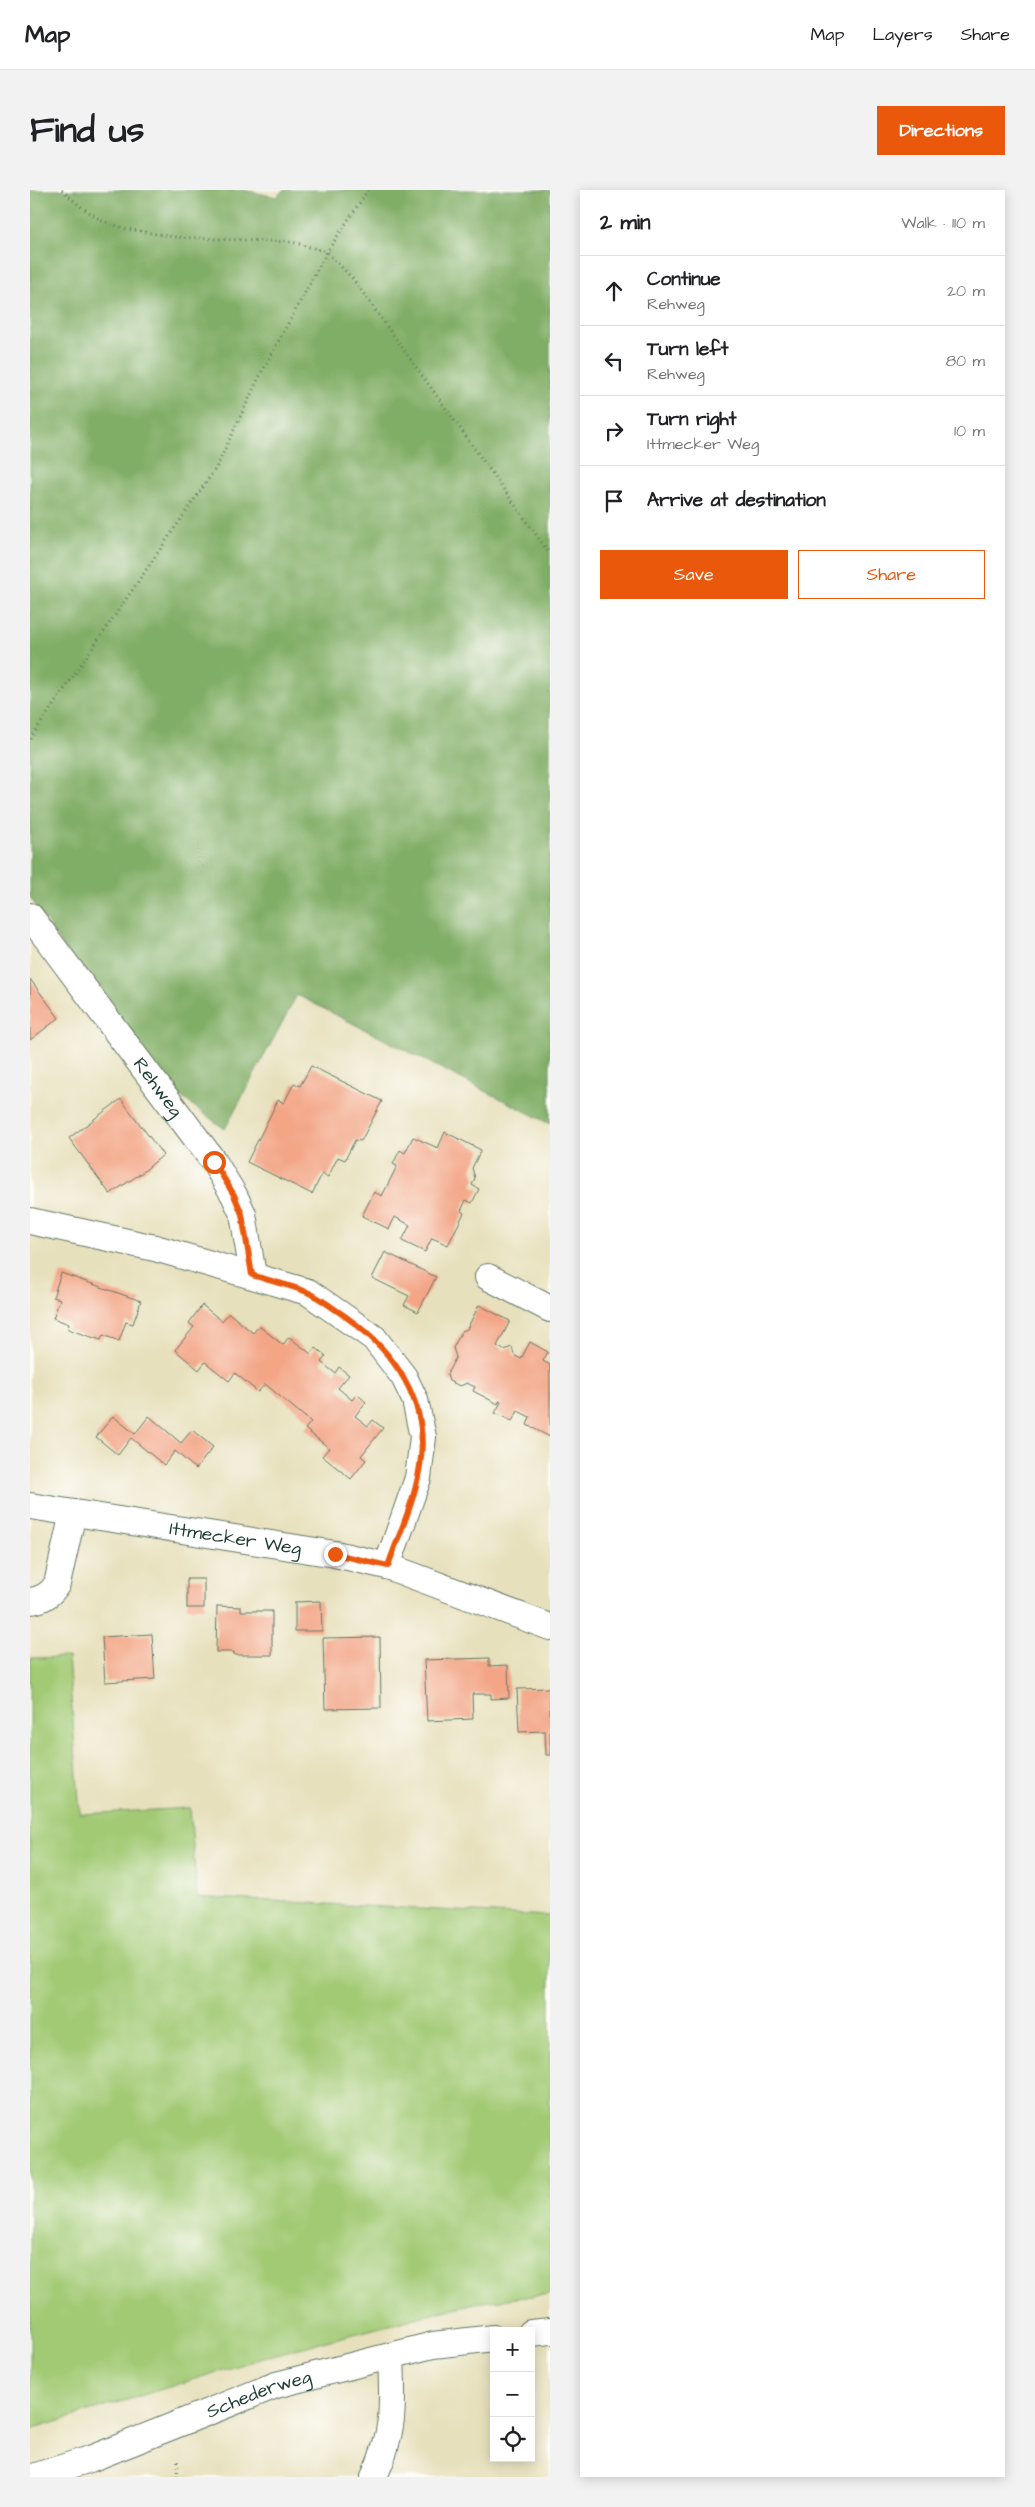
<!DOCTYPE html>
<html lang="en">
<head>
<meta charset="utf-8">
<style>
	body { margin:0; font-family:"Architects Daughter",sans-serif; background:#f2f2f2; color:#202124 }
	.controls { position:absolute; right:15px; bottom:15px; display:grid; overflow:hidden; border-radius:0px; box-shadow:0 2px 12px #0003 }
	.controls button { width:45px; height:45px; display:grid; place-items:center; padding:0; border:0; border-bottom:1px solid #e0e0e0; background:#fff; color:#202124; font:25px sans-serif }
	.stop { position:absolute; width:15px; height:15px; margin:-11px; border:4px solid #ea580c; border-radius:50%; background:#fff }
	.stop.end { background:#ea580c; border-color:#fff; box-shadow:0 1px 5px #0008 }
	.list { margin:0; padding:0; list-style:none }
	h2 { display:flex; justify-content:space-between; align-items:center; height:65px; margin:0; padding:0 20px; font-size:21px }
	h2 small { font-size:16px; font-weight:400; color:#757577 }
	.list li { display:grid; grid-template-columns:32px 1fr auto; gap:15px; align-items:center; box-sizing:border-box; height:70px; padding:0 20px; border-top:1px solid #e0e0e0 }
	.list b { display:block; font-size:19px; white-space:nowrap }
	.list p { margin:0; font-size:16px; white-space:nowrap; color:#757577 }
	.list em { font-size:16px; font-style:normal; color:#757577 }
	.actions { display:flex; gap:10px; padding:15px 20px }
	.actions a { flex:1; padding:11px 0; border:1px solid #ea580c; border-radius:0px; text-align:center; font-size:18px; color:#ea580c }
	.actions .main { background:#ea580c; color:#fff }
	.icon { flex:none; width:28px; height:28px; fill:none; stroke:currentColor; stroke-width:2; stroke-linecap:round; stroke-linejoin:round }
	.map { position:relative; flex:none; width:520px; height:2287px; overflow:hidden; border-radius:0px }
	header { display:flex; align-items:center; gap:30px; box-sizing:border-box; height:70px; padding:0 25px; background:#fff; border-bottom:1px solid #e0e0e0 }
	header strong { font-size:24px }
	nav { display:flex; gap:28px; margin-inline-start:auto; font-size:18px }
	.intro { display:flex; align-items:center; justify-content:space-between; box-sizing:border-box; height:120px; padding:0 30px }
	h1 { margin:0; font-size:35px }
	.button { padding:12px 22px; border-radius:0px; background:#ea580c; color:#fff; font-size:18px; font-weight:700 }
	main { display:flex; gap:30px; padding:0 30px }
	aside { flex:1; background:#fff; border-radius:0px; box-shadow:0 2px 12px #0003 }
	.map>svg:first-child { display:block }
	.green { fill:#a2ca75; stroke:#608454 }
	.forest { fill:#81ae66; stroke:#50764d }
	.building { fill:#f3a586 }
	.lines { fill:none; stroke-linecap:round; stroke-linejoin:round }
	.street-casing { stroke:#657664; stroke-width:28 }
	.path { stroke:#657664; stroke-width:3; stroke-dasharray:1 4; stroke-linecap:butt }
	.street { stroke:#fff; stroke-width:26 }
	.route { stroke:#ea580c; stroke-width:6 }
	.labels { text-anchor:middle; dominant-baseline:central; stroke-width:4; stroke-linejoin:round; paint-order:stroke }
	.street-label { font-size:19px; fill:#1f3d34; stroke:#fdfcf7 }
</style>
</head>
<body>
<header>
<strong>Map</strong>
<nav><a>Map</a><a>Layers</a><a>Share</a></nav>
</header>
<div class="intro"><h1>Find us</h1><a class="button">Directions</a></div>
<main>
<div class="map">
<svg width="520" height="2287" viewBox="0 0 520 2287">
	<rect width="100%" height="100%" fill="#fdfcf7"/>
	<filter id="ink" filterUnits="userSpaceOnUse"><feTurbulence type="fractalNoise" baseFrequency=".02" numOctaves="2"/><feDisplacementMap in="SourceGraphic" scale="10" xChannelSelector="R" yChannelSelector="G"/><feConvolveMatrix kernelMatrix="1 2 1 2 8 2 1 2 1" color-interpolation-filters="sRGB"/></filter>
	<filter id="wash" filterUnits="userSpaceOnUse"><feTurbulence type="fractalNoise" baseFrequency=".0096" numOctaves="4" result="noise"/><feDisplacementMap in="SourceGraphic" scale="20" xChannelSelector="R" yChannelSelector="G"/><feGaussianBlur stdDeviation="1.12" result="paint"/><feColorMatrix in="noise" values="0 0 0 0 0 0 0 0 0 0 0 0 0 0 0 0 0 1.4 0 .05"/><feComposite in="paint" operator="in"/></filter>
	<g filter="url(#wash)">
		<rect width="100%" height="100%" fill="#e7e0bc"/>
		<!-- green -->
		<path class="green" d="M38 1467 50 1624 160 1618 167 1707 520 1726V2104L445 2113 246 2164 0 2240V1468Z"/>
		<!-- forest -->
		<path class="forest" d="M0 0H213L247 7 253 0H520V934L267 805 195 939 116 881 0 707Z"/>
		<g id="blocks">
			<!-- building -->
			<g class="building">
				<path d="M0 789 29 828 0 850Z"/>
				<path d="M281 876 352 911 331 951 325 950 315 970 308 967 298 987 292 984 282 1004 217 972 248 910 254 913 264 893 270 896Z"/>
				<path d="M91 909 133 965 113 982 80 1004 39 948Z"/>
				<path d="M415 942 451 960 442 978 445 988 442 995 449 999 442 1013 436 1010 431 1021 434 1023 418 1055 402 1048 395 1062 372 1051 380 1035 365 1027 359 1039 332 1026 344 1002 352 1006 367 976 363 974 370 960 375 963 383 947 408 958Z"/>
				<path d="M355 1062 406 1087 388 1122 374 1115 379 1106 342 1088Z"/>
				<path d="M31 1083 111 1111 103 1134 96 1132 89 1151 73 1145 71 1150 55 1145 38 1139 39 1134 23 1128 30 1109 23 1107Z"/>
				<path d="M172 1115 192 1131 199 1123 223 1143 229 1136 253 1155 259 1147 281 1164 286 1158 296 1166 291 1172 305 1183 309 1177 319 1185 308 1198 322 1210 327 1204 336 1212 325 1226 338 1236 343 1230 353 1238 331 1266 336 1270 321 1289 292 1266 299 1258 275 1239 281 1232 235 1194 228 1202 205 1183 199 1191 175 1172 169 1180 145 1160 164 1137 159 1133Z"/>
				<path d="M449 1115 480 1131 467 1156 474 1160 482 1157 484 1165 491 1169 500 1152 518 1162 513 1171 520 1175V1247L497 1235 500 1227 488 1221 482 1231 465 1223 471 1212 469 1211 468 1214 443 1201 445 1197 437 1193 430 1196 419 1191 417 1184 426 1167 423 1158 432 1141 437 1139Z"/>
				<path d="M83 1226 105 1244 119 1226 151 1253 162 1240 183 1257 166 1279 145 1261 134 1275 101 1248 88 1265 66 1247Z"/>
				<rect x="157" y="1389" width="17" height="29"/>
				<path d="M291 1411 292 1441H265V1412Z"/>
				<path d="M187 1416 211 1417V1421H242V1465H204V1462H186Z"/>
				<path d="M122 1444 125 1489 75 1492 72 1447Z"/>
				<path d="M350 1447 351 1518 295 1519 293 1448Z"/>
				<path d="M459 1468V1476L478 1475 479 1508 461 1509V1504H442L443 1529 397 1531 394 1470Z"/>
				<path d="M520 1498V1565H516L515 1541 489 1542 487 1499Z"/>
			</g>
		</g>
	</g>
	<g filter="url(#ink)">
		<use href="#blocks" fill-opacity="0" stroke="#657664" stroke-width="1"/>
		<g class="lines">
			<!-- street casing -->
			<g class="street-casing">
				<g id="street">
					<path id="s1" d="M0 726 184 972 204 1005 213 1024 223 1085"/>
					<path d="M0 1031 125 1058 278 1102 344 1148 374 1187 385 1210 393 1247 388 1288 357 1376"/>
					<path d="M458 1087 520 1119"/>
					<path id="s2" d="M0 1316 305 1364 357 1376 520 1437"/>
					<path d="M0 1411C12 1410 21 1404 27 1394L43 1323"/>
					<path d="M501 2143 520 2141"/>
					<path id="s3" d="M3 2287 60 2269 246 2195 403 2155 464 2148"/>
					<path d="M344 2287C365 2240 363 2216 361 2166"/>
				</g>
			</g>
			<!-- path -->
			<g class="path">
				<path d="M32 0 50 16 72 31 97 39 144 47 262 52 297 62 323 89 520 364"/>
				<path d="M0 549 186 278 230 185 297 62 338 0"/>
				<path d="M147 2287 148 2268"/>
			</g>
			<!-- street -->
			<use href="#street" class="street"/>
		</g>
	</g>
	<g class="lines" filter="url(#ink)">
		<!-- route -->
		<path class="route" d="M184 972 204 1005 212 1024 222 1085C240 1091 260 1095 277 1102 287 1106 297 1114 306 1120 357 1153 398 1204 391 1267 388 1304 370 1341 358 1376L305 1364"/>
	</g>
	<g class="labels">
		<!-- street labels -->
		<g class="street-label">
			<text stroke="none"><textPath href="#s1" startOffset="214">Rehweg</textPath></text>
			<text stroke="none"><textPath href="#s2" startOffset="208">Ittmecker Weg</textPath></text>
			<text stroke="none"><textPath href="#s3" startOffset="241">Schederweg</textPath></text>
		</g>
	</g>
</svg>
<div class="controls">
<button>+</button>
<button>−</button>
<button><svg class="icon" aria-label="locate" viewBox="0 0 24 24"><circle cx="12" cy="12" r="6"/><path d="M12 2v4M12 18v4M2 12h4M18 12h4"/></svg></button>
</div>
<div class="stop" style="left:184px;top:972px"></div>
<div class="stop end" style="left:305px;top:1364px"></div>
</div>
<aside>
<h2>2 min<small>Walk · 110 m</small></h2>
<ul class="list">
<li><svg class="icon" aria-label="ahead" viewBox="0 0 24 24"><path d="M12 20V5M6 11l6-6 6 6"/></svg><div><b>Continue</b><p>Rehweg</p></div><em>20 m</em></li>
<li><svg class="icon" aria-label="left" viewBox="0 0 24 24"><path d="M17 20v-9H6M10 6l-5 5 5 5"/></svg><div><b>Turn left</b><p>Rehweg</p></div><em>80 m</em></li>
<li><svg class="icon" aria-label="right" viewBox="0 0 24 24"><path d="M7 20v-9h11M14 6l5 5-5 5"/></svg><div><b>Turn right</b><p>Ittmecker Weg</p></div><em>10 m</em></li>
<li><svg class="icon" aria-label="arrive" viewBox="0 0 24 24"><path d="M6 21V4h12l-3 4 3 4H6"/></svg><div><b>Arrive at destination</b></div></li>
</ul>
<div class="actions"><a class="main">Save</a><a>Share</a></div>
</aside>
</main>
</body>
</html>
